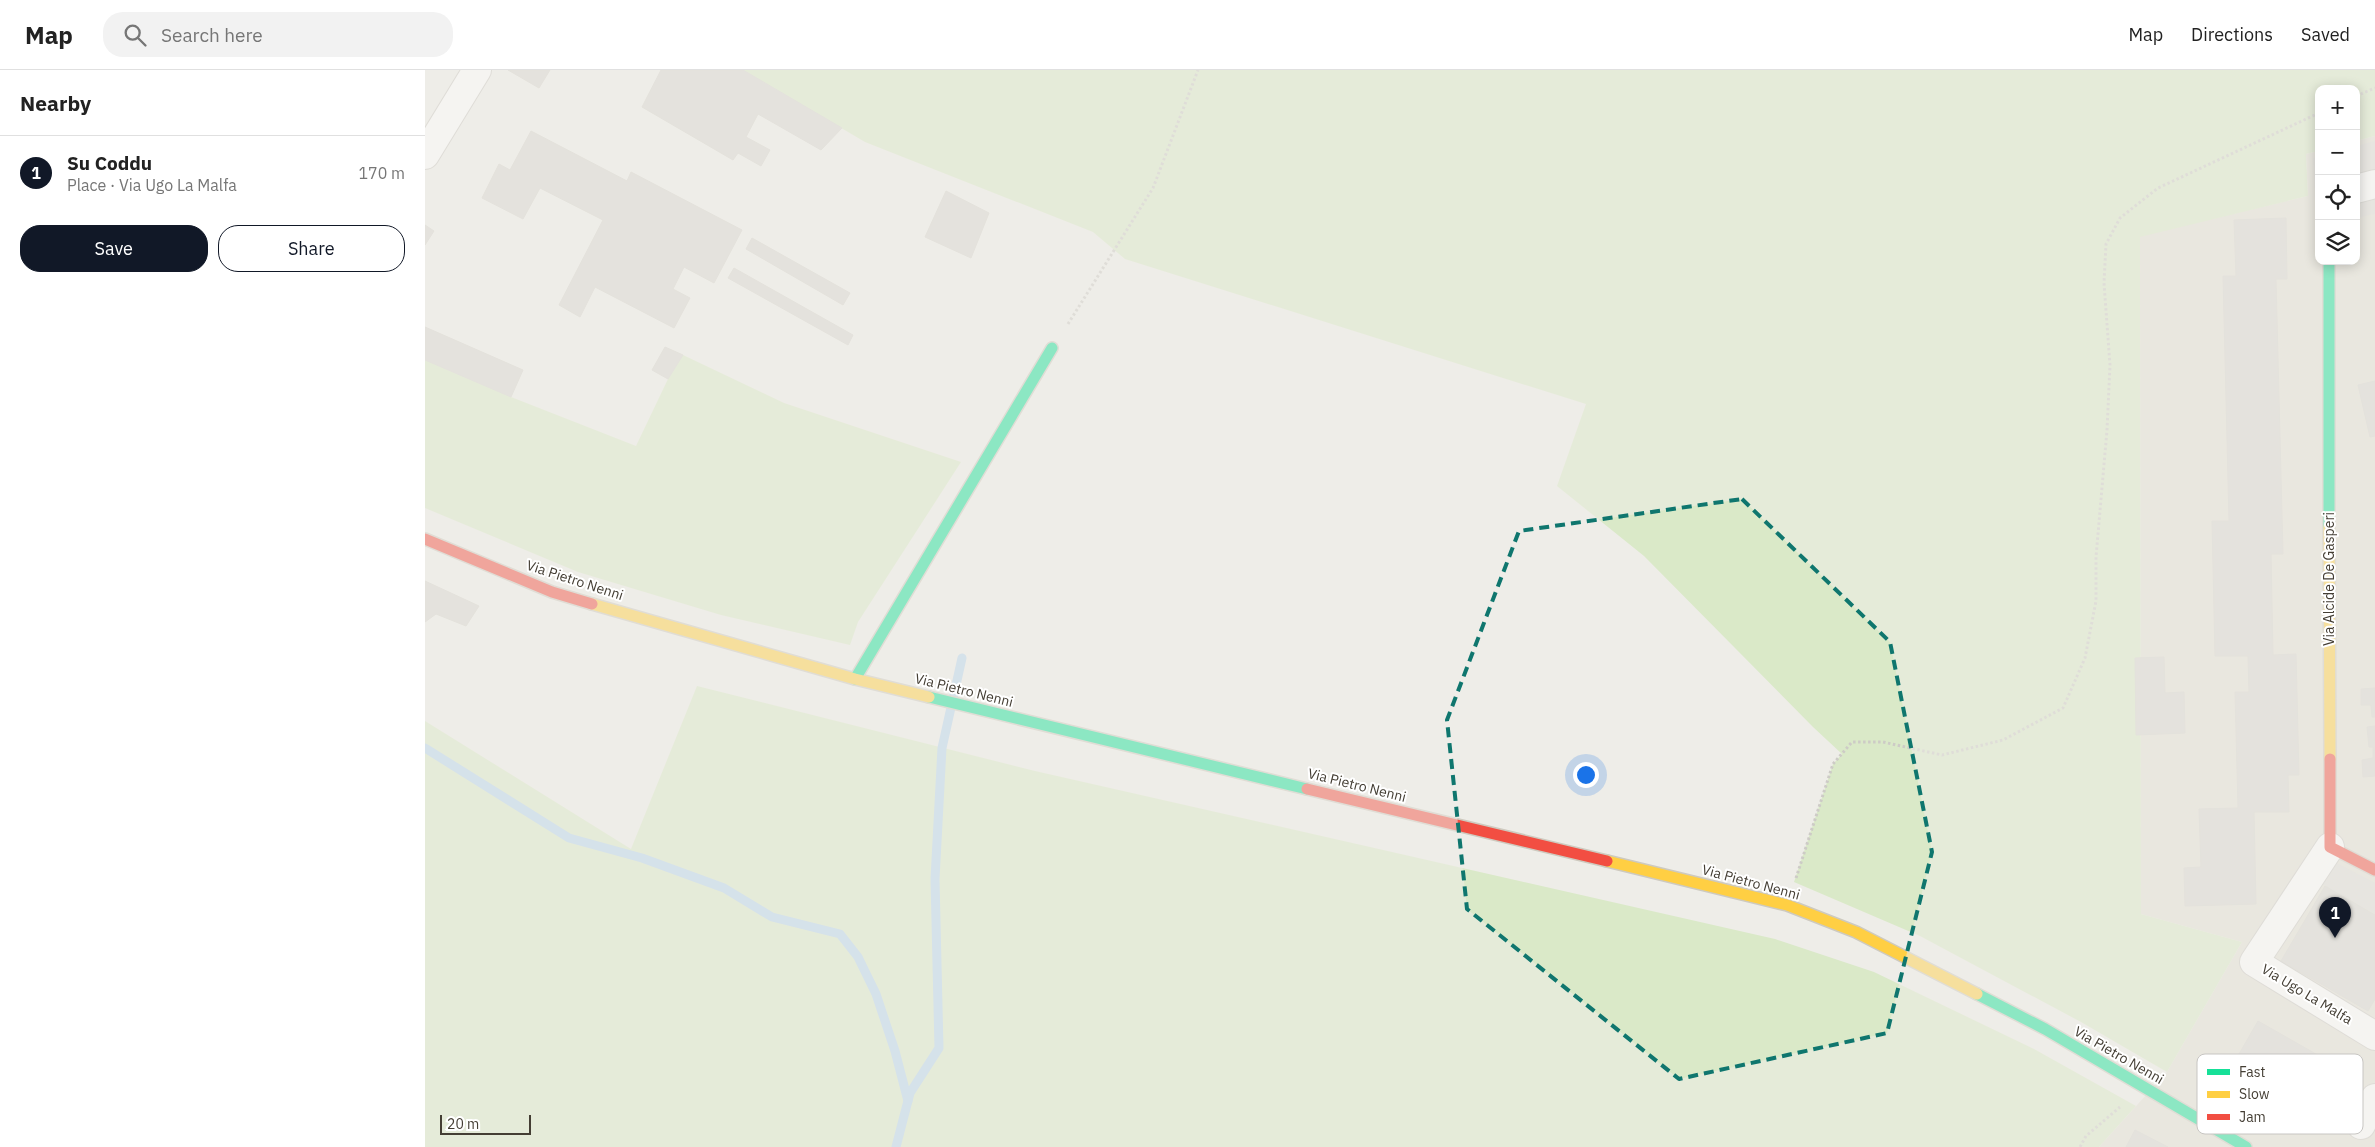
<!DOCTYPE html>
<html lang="en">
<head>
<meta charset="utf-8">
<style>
	body { margin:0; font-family:"IBM Plex Sans",sans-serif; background:#f2f2f2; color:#222 }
	.controls { position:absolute; right:15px; top:15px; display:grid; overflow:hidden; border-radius:10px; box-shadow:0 2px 12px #0003 }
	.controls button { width:45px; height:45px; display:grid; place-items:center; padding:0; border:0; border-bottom:1px solid #e0e0e0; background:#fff; color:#222; font:25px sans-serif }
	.scale { position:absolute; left:15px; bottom:12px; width:91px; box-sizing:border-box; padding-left:5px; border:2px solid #443e34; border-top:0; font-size:14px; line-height:18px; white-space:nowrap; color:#443e34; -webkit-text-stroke:4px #fff; paint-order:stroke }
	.you { position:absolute; left:1160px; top:704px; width:18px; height:18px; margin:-12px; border:4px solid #fff; border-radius:50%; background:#1a73e8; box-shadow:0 0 0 8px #1a73e833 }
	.badge { display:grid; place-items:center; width:32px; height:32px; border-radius:50%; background:#111827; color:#fff; font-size:16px; font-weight:700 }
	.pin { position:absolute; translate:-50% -41px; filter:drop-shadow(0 1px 2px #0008) }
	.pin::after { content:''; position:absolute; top:26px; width:18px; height:15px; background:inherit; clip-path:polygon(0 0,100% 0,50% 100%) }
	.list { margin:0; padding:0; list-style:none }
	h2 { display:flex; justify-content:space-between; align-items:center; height:65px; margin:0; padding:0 20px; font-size:21px }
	h2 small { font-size:16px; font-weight:400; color:#767676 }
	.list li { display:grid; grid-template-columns:32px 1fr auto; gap:15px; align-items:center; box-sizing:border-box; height:75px; padding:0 20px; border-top:1px solid #e0e0e0 }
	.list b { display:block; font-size:19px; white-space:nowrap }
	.list p { margin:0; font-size:16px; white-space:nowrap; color:#767676 }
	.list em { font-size:16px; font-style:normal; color:#767676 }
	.actions { display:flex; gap:10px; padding:15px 20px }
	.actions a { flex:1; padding:11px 0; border:1px solid #111827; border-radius:20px; text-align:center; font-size:18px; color:#111827 }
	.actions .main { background:#111827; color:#fff }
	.icon { flex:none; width:28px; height:28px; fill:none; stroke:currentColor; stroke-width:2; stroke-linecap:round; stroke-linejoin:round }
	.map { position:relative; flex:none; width:1950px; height:1077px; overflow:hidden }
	header { display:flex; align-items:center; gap:30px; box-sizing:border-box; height:70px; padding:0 25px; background:#fff; border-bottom:1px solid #e0e0e0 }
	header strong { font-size:24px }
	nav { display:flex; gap:28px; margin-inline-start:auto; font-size:18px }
	.search { width:350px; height:45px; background:#f2f2f2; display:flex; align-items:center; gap:12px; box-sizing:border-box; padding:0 18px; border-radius:20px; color:#767676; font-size:19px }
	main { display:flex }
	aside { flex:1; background:#fff }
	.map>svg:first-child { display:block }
	.residential { fill:#e3dfd5 }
	.green { fill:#dae9c8 }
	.parking { fill:#dddcd7 }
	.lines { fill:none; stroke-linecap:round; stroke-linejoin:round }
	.stream { stroke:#b7d4ed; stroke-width:9 }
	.building { fill:#d8d6d0; stroke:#d6d4ce }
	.street-casing { stroke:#cbc9c4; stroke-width:30 }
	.fast-casing { stroke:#cecabf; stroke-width:14 }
	.slow-casing { stroke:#cecabf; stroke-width:14 }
	.jam-casing { stroke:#cecabf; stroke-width:14 }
	.path { stroke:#cdcbc6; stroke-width:3; stroke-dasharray:2.5 2.5; stroke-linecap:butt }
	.street { stroke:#fcfcfc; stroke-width:28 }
	.fast { stroke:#16e098; stroke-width:11 }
	.slow { stroke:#ffcf43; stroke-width:11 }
	.jam { stroke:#f24e42; stroke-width:11 }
	.marked { fill:none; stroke:#0f766e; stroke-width:4; stroke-dasharray:10 6; stroke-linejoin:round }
	.labels { text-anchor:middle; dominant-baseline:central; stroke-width:4; stroke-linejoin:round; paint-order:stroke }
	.street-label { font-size:14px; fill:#443e34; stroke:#fff }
	.key { fill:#fff; stroke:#c7c5c2; stroke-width:1 }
	.key-label { font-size:14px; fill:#443e34 }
</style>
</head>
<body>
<header>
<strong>Map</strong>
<div class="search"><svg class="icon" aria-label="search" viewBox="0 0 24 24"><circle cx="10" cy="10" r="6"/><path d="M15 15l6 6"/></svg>Search here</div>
<nav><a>Map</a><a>Directions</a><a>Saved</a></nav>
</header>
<main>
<aside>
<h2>Nearby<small></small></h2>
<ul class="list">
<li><span class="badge">1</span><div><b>Su Coddu</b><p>Place · Via Ugo La Malfa</p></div><em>170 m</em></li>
</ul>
<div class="actions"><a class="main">Save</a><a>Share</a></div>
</aside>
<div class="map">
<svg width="1950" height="1077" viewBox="0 0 1950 1077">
	<rect width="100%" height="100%" fill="#eeede8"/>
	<!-- residential -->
	<path class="residential" d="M1950 66V1077H1674L1742 1002 1817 872 1716 844 1715 166 1883 126 1881 84 1894 81V191H1931V71Z"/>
	<!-- green -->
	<g class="green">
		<path d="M318 0H1950V66L1931 71V19H1894V81L1881 84 1883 126 1715 167 1716 844 1817 872 1742 1002 1656 952 1495 866 1369 812 1408 694 1417 684 1388 657 1219 486 1132 416 1161 334 700 189 668 162 440 72Z"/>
		<path d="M258 285 359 333 536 392 433 552 425 575 296 545 153 502 0 438V290L86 327 211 376 243 309Z"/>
		<path d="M272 616 610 701 1350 869 1449 902 1609 979 1711 1036 1674 1077H0V651L206 779Z"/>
	</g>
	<!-- parking -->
	<g class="parking">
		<path d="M1950 71V144L1931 148V76Z"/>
		<path d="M1894 87V157H1891L1888 88Z"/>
		<path d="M1910 792 1950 813V844L1897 814Z"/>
	</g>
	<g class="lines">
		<!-- stream -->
		<g class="stream">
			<path d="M0 678 144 768 217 788 299 818 347 847 415 864 433 887 451 924 470 981 483 1031"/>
			<path d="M471 1077 485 1023 514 978 510 809 517 678 537 588"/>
		</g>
	</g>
	<!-- building -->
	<g class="building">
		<path d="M83 0H125L114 18Z"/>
		<path d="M236 0H318L417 58 396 80 333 44 321 67 345 80 336 96 313 83 308 90 217 37Z"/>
		<path d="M106 61 202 111 206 102 317 160 289 213 259 197 248 219 265 228 249 258 170 217 155 247 134 235 178 150 115 118 98 149 57 128 74 94 85 100Z"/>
		<path d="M521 121 564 143 546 188 500 167Z"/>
		<path d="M1861 148 1862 209H1851L1858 484H1846L1848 585 1871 584 1874 705H1863L1864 742H1829L1831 834 1760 836 1759 798 1776 797 1774 739 1813 738 1810 622H1824L1823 586H1790L1787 451H1804L1798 206H1811L1809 150Z"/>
		<path d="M0 155 9 161 0 175Z"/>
		<path d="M327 168 425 223 418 235 321 179Z"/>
		<path d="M309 198 428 265 423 275 303 208Z"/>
		<path d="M0 257 98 300 86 327 0 290Z"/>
		<path d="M240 277 258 285 243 309 227 300Z"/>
		<path d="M1950 311V366L1945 367 1933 315Z"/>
		<path d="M0 511 54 536 41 556 11 544 0 552Z"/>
		<path d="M1739 587 1740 623 1759 622 1760 663 1711 665 1710 588Z"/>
		<path d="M1950 618V647H1947L1946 635H1936V619Z"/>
		<path d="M1950 656V706L1938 707 1937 690 1948 688V677H1944L1942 657Z"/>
		<path d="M1900 816 1950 845V929L1943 941 1856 891Z"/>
		<path d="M1833 951 1912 996 1910 999 1924 1007 1911 1028 1907 1026 1895 1036 1880 1037 1870 1034 1806 998Z"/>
		<path d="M1710 1060 1743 1077H1701Z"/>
	</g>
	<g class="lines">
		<!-- street casing -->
		<g class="street-casing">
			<g id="street">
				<path d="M0 85 52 0"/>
				<path d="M1931 119 1950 114"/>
				<path d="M1905 777 1829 892 1950 966"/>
				<path d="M1936 1055 1950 1028"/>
			</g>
		</g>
		<!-- fast casing -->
		<g class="fast-casing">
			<g id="fast">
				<path d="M1904 191V457"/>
				<path d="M430 609 627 278"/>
				<path d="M504 627 882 719"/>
				<path d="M1552 924 1620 959 1821 1077"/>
			</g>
		</g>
		<!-- slow casing -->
		<g class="slow-casing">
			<g id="slow">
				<path d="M1904 457 1905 689"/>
				<path d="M167 534 430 609 504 627"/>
				<path d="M1182 791 1362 835 1431 862 1552 924"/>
			</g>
		</g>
		<!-- jam casing -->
		<g class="jam-casing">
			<g id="jam">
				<path d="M0 469 127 522 167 534"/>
				<path d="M1905 689V777L1950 800"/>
				<path d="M882 719 1182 791"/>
			</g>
		</g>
		<!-- path -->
		<g class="path">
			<path d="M1931 26 1950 18"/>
			<path d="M643 254 728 118 773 0"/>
			<path d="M1371 808 1408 694 1427 672H1458L1517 685 1578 670 1638 638 1660 588 1671 531V487L1682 360 1685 295 1679 213 1681 174 1695 148 1733 118 1894 43"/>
			<path d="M1655 1077 1661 1066 1695 1037"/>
		</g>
		<!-- street -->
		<use href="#street" class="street"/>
		<!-- fast -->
		<use href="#fast" class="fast"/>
		<!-- slow -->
		<use href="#slow" class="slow"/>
		<!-- jam -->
		<use href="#jam" class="jam"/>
	</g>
	<!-- marked area -->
	<path d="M0 0H1950V1077H0ZM1317 429 1465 572 1507 782 1462 963 1254 1009 1042 839 1022 650 1094 461Z" fill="#eeede8" fill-opacity=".55" fill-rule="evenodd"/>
	<path class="marked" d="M1317 429 1465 572 1507 782 1462 963 1254 1009 1042 839 1022 650 1094 461Z"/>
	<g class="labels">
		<!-- street labels -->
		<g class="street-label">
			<text transform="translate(1904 509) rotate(-90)">Via Alcide De Gasperi</text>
			<text transform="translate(150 510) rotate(18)">Via Pietro Nenni</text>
			<text transform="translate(539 620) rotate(14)">Via Pietro Nenni</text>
			<text transform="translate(932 715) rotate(14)">Via Pietro Nenni</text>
			<text transform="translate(1326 812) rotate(15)">Via Pietro Nenni</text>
			<text transform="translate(1882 924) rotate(31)">Via Ugo La Malfa</text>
			<text transform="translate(1694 985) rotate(30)">Via Pietro Nenni</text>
		</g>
	</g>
	<!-- legend -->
	<rect x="1772" y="984" width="166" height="80" rx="8" class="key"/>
	<rect x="1782" y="999" width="23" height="6" fill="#16e098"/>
	<rect x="1782" y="1021" width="23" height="7" fill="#ffcf43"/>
	<rect x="1782" y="1044" width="23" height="6" fill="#f24e42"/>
	<g class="key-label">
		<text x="1814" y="1007">Fast</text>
		<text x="1814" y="1029">Slow</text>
		<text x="1814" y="1052">Jam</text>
	</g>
</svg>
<div class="controls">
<button>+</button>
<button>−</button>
<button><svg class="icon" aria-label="locate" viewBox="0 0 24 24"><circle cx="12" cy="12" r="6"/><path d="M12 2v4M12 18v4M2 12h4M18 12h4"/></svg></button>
<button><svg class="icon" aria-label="layers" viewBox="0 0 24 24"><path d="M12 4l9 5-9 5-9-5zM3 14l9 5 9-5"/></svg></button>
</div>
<div class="scale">20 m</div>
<div class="you"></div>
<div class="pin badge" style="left:1910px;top:868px">1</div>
</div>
</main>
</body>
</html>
